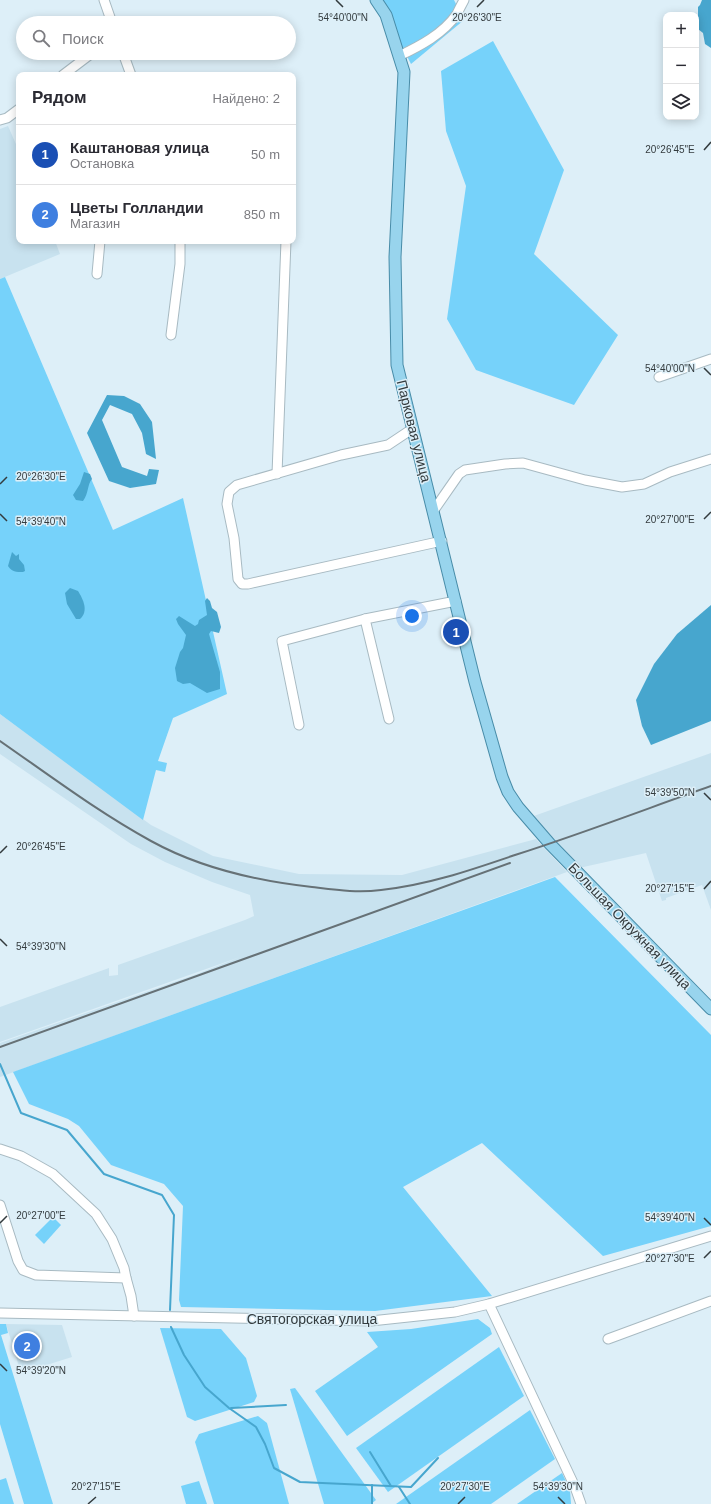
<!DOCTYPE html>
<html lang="ru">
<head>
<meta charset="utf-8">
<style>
	body { margin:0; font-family:Arial,sans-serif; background:#f2f2f3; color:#2b2b33 }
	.controls { position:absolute; right:12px; top:12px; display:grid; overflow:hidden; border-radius:8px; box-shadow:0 2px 10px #0003 }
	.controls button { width:36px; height:36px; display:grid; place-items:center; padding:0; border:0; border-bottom:1px solid #e1e1e2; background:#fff; color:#2b2b33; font:20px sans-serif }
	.you { position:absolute; left:412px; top:616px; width:14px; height:14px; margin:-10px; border:3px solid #fff; border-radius:50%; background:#1a73e8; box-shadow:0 0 0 6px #1a73e833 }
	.badge { display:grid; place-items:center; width:26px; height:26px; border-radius:50%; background:#111827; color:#fff; font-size:13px; font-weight:700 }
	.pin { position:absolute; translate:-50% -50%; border:2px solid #fff; box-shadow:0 1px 4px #0006 }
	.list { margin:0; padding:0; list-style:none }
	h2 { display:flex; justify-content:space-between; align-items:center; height:52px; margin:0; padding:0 16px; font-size:17px }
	h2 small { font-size:13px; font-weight:400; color:#7c7c81 }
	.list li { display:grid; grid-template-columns:26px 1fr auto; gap:12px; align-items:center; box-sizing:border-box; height:60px; padding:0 16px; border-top:1px solid #e1e1e2 }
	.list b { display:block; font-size:15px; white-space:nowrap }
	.list p { margin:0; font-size:13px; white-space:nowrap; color:#7c7c81 }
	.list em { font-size:13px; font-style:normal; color:#7c7c81 }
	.icon { flex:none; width:22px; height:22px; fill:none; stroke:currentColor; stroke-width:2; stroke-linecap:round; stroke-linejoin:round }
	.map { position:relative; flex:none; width:711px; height:1504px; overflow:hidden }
	.search { position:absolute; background:#fff; box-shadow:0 2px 10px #0003; left:16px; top:16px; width:280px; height:44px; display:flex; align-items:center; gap:10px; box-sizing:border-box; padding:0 14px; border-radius:22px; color:#7c7c81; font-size:15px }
	.panel { position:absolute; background:#fff; box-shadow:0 2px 10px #0003; left:16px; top:72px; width:280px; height:172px; border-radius:8px }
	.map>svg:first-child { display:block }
	.built { fill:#c8e2ef }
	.green { fill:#76d2fa }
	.water { fill:#47a6ce }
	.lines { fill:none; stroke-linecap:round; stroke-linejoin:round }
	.stream { stroke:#47a6ce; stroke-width:2 }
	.minor-casing { stroke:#a8bac2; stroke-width:11 }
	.major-casing { stroke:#488ca8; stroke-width:13 }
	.minor { stroke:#fff; stroke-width:9 }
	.major { stroke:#98d4ed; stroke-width:11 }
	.rail { stroke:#667176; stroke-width:2 }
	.ticks { fill:none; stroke:#333b3e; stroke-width:1.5 }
	.labels { text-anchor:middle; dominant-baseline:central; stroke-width:3; stroke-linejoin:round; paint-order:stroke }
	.street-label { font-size:14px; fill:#333b3e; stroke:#ddeff8 }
	.ticks-label { font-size:10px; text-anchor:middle; fill:#333b3e; stroke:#ddeff8; stroke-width:3; stroke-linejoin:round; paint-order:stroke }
</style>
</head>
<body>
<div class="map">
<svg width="711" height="1504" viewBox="0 0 711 1504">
	<rect width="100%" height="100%" fill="#ddeff8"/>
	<!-- built -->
	<g class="built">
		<path d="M8 126 19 151V241H55L60 254 0 279V129Z"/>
		<path d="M0 714 151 825 213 856 299 874 402 875 536 839 567 872 0 1077V1043L197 974 240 957 0 1042V1007L109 968V976L118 975V965L245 920 254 916 250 895 212 882 165 862 131 844 0 754Z"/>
		<path d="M711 753V910L702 885 666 898V900L662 901 646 853 579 868 531 817Z"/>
		<path d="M6 1324 62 1325 72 1357 21 1373Z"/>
	</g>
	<!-- green -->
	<g class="green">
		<path d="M378 0H454L464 20 411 64Z"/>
		<path d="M493 41 564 170 534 254 618 335 574 405 476 370 447 319 466 186 446 131 441 71Z"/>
		<path d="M5 277 113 530 183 498 227 694 173 718 158 761 167 763 165 772 156 770 143 820 0 714V279Z"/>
		<path d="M555 877 711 1035V1226L603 1256 482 1143 403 1187 492 1296 375 1311 181 1307 179 1300 183 1206 164 1184 111 1165 79 1126 68 1119 29 1104 13 1072Z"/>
		<path d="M53 1217 61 1225 44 1244 35 1235Z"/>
		<path d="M478 1319 490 1328 492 1334 347 1436 315 1391 378 1347 367 1332 411 1329Z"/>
		<path d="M0 1324H6L8 1333 1 1335 53 1504H24L0 1424Z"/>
		<path d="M160 1328 221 1329 246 1358 257 1396 254 1402 195 1421 187 1417Z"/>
		<path d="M499 1347 524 1396 388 1492 356 1448Z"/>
		<path d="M295 1388 376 1500 371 1504H324L290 1389Z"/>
		<path d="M530 1410 555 1459 491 1504H396Z"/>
		<path d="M258 1416 267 1423 289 1504H214L195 1442 199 1434Z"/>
		<path d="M562 1473 570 1490 571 1504H517Z"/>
		<path d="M6 1478 14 1504H0V1480Z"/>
		<path d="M199 1481 207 1504H186L181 1486Z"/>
	</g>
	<!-- water -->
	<g class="water">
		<path d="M702 0H711V48L705 44 703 33 698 29V7L700 5Z"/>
		<path d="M107 395 124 396 140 404 152 422 156 459 146 454 142 433 132 414 110 405 102 420 122 467 147 476 149 469 159 470 156 484 130 488 109 481 87 433Z"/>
		<path d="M84 472 90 474 92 479C87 485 89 493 83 501L76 500 73 495 80 484Z"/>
		<path d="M12 552 16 556 19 554V559L24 565 25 571 23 572C16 572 12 572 8 566Z"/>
		<path d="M70 588 78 591C83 599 89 611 80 619H76L67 604 65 593Z"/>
		<path d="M207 598 210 601 212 608 217 612 221 627 219 633 211 631 209 634 220 672V689L207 693 190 683 183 684 177 681 175 668 180 652 183 648 186 635 178 624 176 619 179 616 195 626 198 624 199 620 207 615 205 601Z"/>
		<path d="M711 605V721L651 745 642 726 636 700 654 664 677 634Z"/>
	</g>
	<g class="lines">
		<!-- stream -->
		<g class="stream">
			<path d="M0 1064 21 1113 67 1130 104 1174 162 1195 174 1215 170 1310"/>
			<path d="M171 1327 184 1355 205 1387 229 1408 256 1427 265 1444 274 1468 300 1482 411 1487 438 1458"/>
			<path d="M231 1408 286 1405"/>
			<path d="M370 1452 391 1486"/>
			<path d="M399 1487 410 1504"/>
			<path d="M372 1504V1485"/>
		</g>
		<!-- minor casing -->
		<g class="minor-casing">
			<g id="minor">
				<path d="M104 0 112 23"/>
				<path d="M123 53 131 75"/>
				<path d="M399 56C420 46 443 34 457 14 459 9 462 4 464 0"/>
				<path d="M63 75 92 53"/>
				<path d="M0 120 7 118 19 109"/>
				<path d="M97 274 100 241"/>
				<path d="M171 335 180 264V241"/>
				<path d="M659 377 711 359"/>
				<path d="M412 429 388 445 341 455 237 485 229 492 227 504 234 538 238 579 242 584H248L442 541"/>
				<path d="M277 474 286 241"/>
				<path d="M434 510 459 474 465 470 505 464 523 463 585 480 622 487 644 484 670 472 711 459"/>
				<path d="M365 619 389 719"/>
				<path d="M299 725 282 641 365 619 456 601"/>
				<path d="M0 1149 21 1156 53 1174 96 1214 112 1239 124 1268 126 1278 131 1296 134 1316"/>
				<path d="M0 1205 18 1261 23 1270 36 1275 126 1278"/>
				<path d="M489 1304 575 1487 581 1504"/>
				<path d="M0 1313 371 1321 455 1312 489 1304 711 1236"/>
				<path d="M608 1339 711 1301"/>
			</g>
		</g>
		<!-- major casing -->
		<g class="major-casing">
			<path id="major" d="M376 0 386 15 404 72 395 257 397 365 475 682 502 777 508 792 518 807 550 844 711 1009"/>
		</g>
		<!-- minor -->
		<use href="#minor" class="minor"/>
		<!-- major -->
		<use href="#major" class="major"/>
		<!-- rail -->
		<g class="rail">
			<path d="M0 741C49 775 98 812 151 841 200 868 257 881 312 887 337 890 357 893 381 890 428 885 471 870 515 855 581 834 646 809 711 786"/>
			<path d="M0 1047 510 863"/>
		</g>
	</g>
	<!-- ticks -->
	<path class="ticks" d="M336 0 343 7M477 7 484 0M704 150 711 142M704 368 711 375M0 484 7 477M0 514 7 521M704 519 711 512M704 793 711 800M0 853 7 846M704 889 711 881M0 939 7 946M704 1218 711 1225M0 1223 7 1216M704 1258 711 1251M0 1364 7 1371M558 1497 565 1504M88 1504 96 1497M458 1504 465 1497"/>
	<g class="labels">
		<!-- street labels -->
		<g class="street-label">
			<text transform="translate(414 431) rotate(76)">Парковая улица</text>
			<text transform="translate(630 926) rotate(46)">Большая Окружная улица</text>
			<text x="312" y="1319">Святогорская улица</text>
		</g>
	</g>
	<g class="ticks-label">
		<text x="343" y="21">54°40'00"N</text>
		<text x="477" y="21">20°26'30"E</text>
		<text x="670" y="153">20°26'45"E</text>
		<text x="670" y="372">54°40'00"N</text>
		<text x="41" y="480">20°26'30"E</text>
		<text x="670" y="523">20°27'00"E</text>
		<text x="41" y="525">54°39'40"N</text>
		<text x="670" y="796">54°39'50"N</text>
		<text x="41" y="850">20°26'45"E</text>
		<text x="670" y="892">20°27'15"E</text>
		<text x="41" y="950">54°39'30"N</text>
		<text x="41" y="1219">20°27'00"E</text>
		<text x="670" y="1221">54°39'40"N</text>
		<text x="670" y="1262">20°27'30"E</text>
		<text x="41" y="1374">54°39'20"N</text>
		<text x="96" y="1490">20°27'15"E</text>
		<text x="465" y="1490">20°27'30"E</text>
		<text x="558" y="1490">54°39'30"N</text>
	</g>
</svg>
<div class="controls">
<button>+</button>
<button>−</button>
<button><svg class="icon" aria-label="layers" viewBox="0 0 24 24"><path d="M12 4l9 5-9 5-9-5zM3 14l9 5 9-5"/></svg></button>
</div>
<div class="you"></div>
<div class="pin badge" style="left:456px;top:632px;background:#1a4fb4">1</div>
<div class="pin badge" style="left:27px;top:1346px;background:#3f7fe0">2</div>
<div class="search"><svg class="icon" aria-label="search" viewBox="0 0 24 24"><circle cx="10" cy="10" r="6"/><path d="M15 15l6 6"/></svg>Поиск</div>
<section class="panel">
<h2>Рядом<small>Найдено: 2</small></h2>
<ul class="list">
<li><span class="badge" style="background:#1a4fb4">1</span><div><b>Каштановая улица</b><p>Остановка</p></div><em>50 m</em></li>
<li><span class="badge" style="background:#3f7fe0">2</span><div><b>Цветы Голландии</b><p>Магазин</p></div><em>850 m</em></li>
</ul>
</section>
</div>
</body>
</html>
